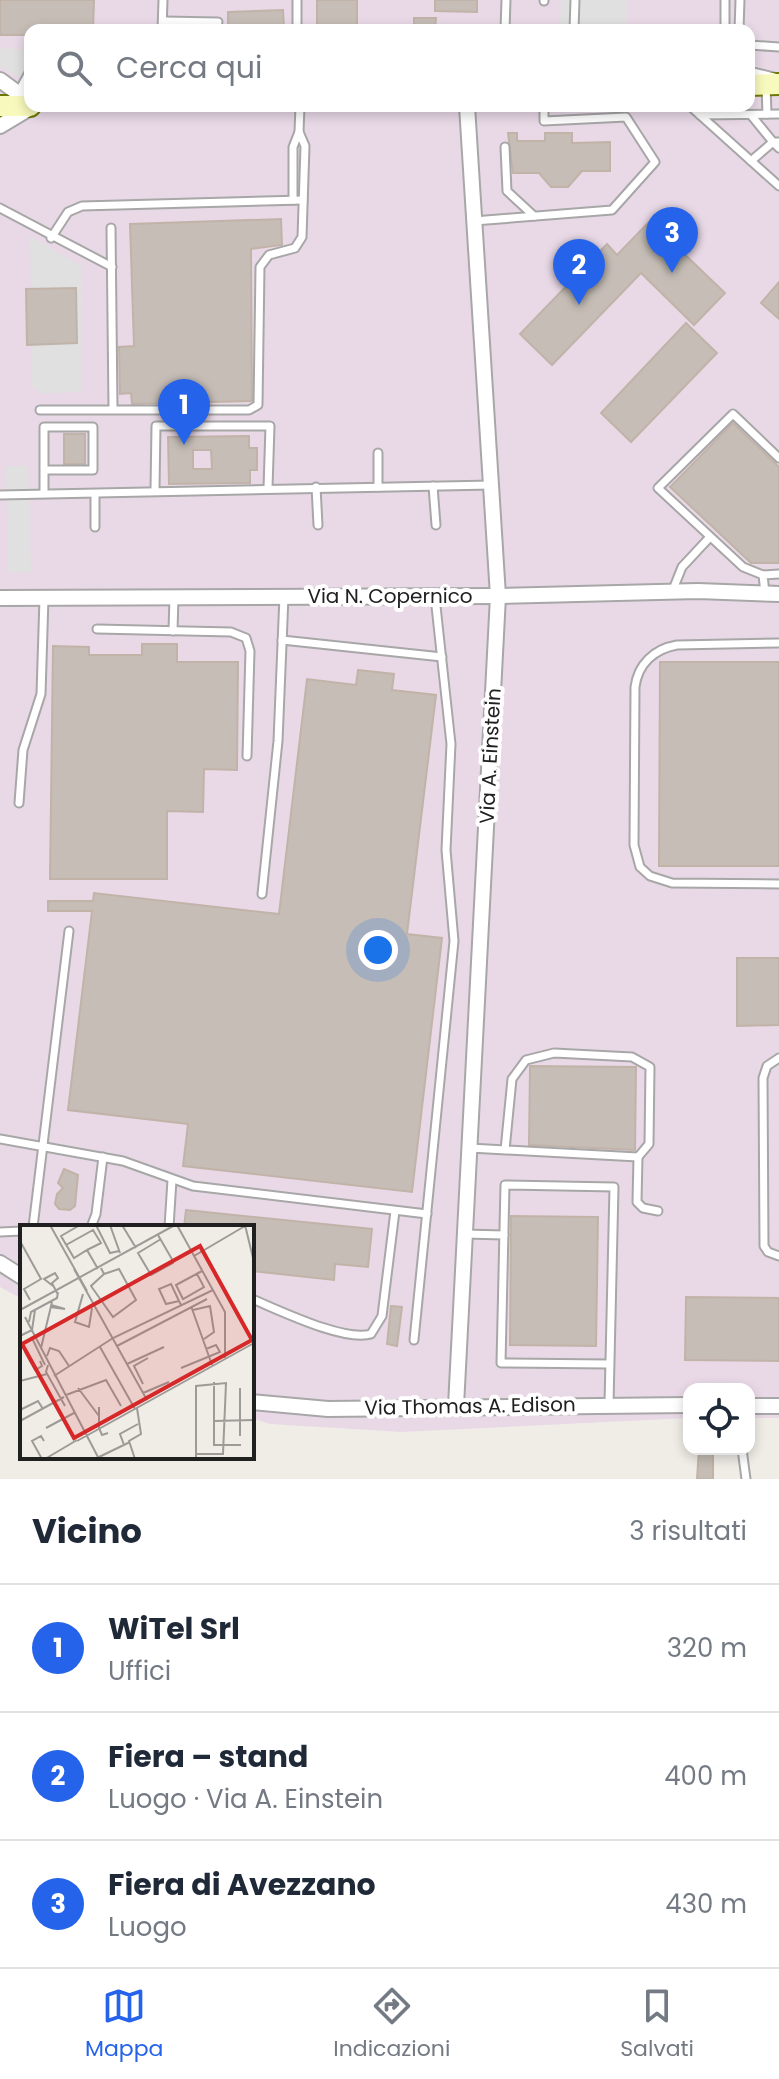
<!DOCTYPE html>
<html lang="it">
<head>
<meta charset="utf-8">
<style>
	body { margin:0; font-family:Poppins,sans-serif; background:#f2f2f3; color:#1f2937 }
	.controls { position:absolute; right:24px; bottom:24px; display:grid; overflow:hidden; border-radius:16px; box-shadow:0 4px 12px #0003 }
	.controls button { width:72px; height:72px; display:grid; place-items:center; padding:0; border:0; border-bottom:2px solid #e0e1e3; background:#fff; color:#1f2937; font:40px sans-serif }
	.you { position:absolute; left:378px; top:950px; width:28px; height:28px; margin:-20px; border:6px solid #fff; border-radius:50%; background:#1a73e8; box-shadow:0 0 0 12px #1a73e833 }
	.badge { display:grid; place-items:center; width:52px; height:52px; border-radius:50%; background:#2563eb; color:#fff; font-size:26px; font-weight:700 }
	.pin { position:absolute; translate:-50% -66px; filter:drop-shadow(0 2px 4px #0008) }
	.pin::after { content:''; position:absolute; top:42px; width:28px; height:24px; background:inherit; clip-path:polygon(0 0,100% 0,50% 100%) }
	.list { margin:0; padding:0; list-style:none }
	h2 { display:flex; justify-content:space-between; align-items:center; height:104px; margin:0; padding:0 32px; font-size:34px }
	h2 small { font-size:26px; font-weight:400; color:#747a83 }
	.list li { display:grid; grid-template-columns:52px 1fr auto; gap:24px; align-items:center; box-sizing:border-box; height:128px; padding:0 32px; border-top:2px solid #e0e1e3 }
	.list b { display:block; font-size:30px; white-space:nowrap }
	.list p { margin:0; font-size:26px; white-space:nowrap; color:#747a83 }
	.list em { font-size:26px; font-style:normal; color:#747a83 }
	.icon { flex:none; width:44px; height:44px; fill:none; stroke:currentColor; stroke-width:2; stroke-linecap:round; stroke-linejoin:round }
	.map { position:relative; flex:none; width:779px; height:1479px; overflow:hidden }
	.search { position:absolute; background:#fff; box-shadow:0 4px 12px #0003; left:24px; right:24px; top:24px; height:88px; display:flex; align-items:center; gap:20px; box-sizing:border-box; padding:0 28px; border-radius:16px; color:#747a83; font-size:30px }
	.sheet { height:488px; background:#fff }
	nav { display:flex; justify-content:space-around; align-items:center; box-sizing:border-box; height:112px; border-top:2px solid #e0e1e3; background:#fff; font-size:22px; color:#747a83 }
	nav a { display:grid; justify-items:center; gap:4px }
	nav .on { color:#2563eb }
	.map>svg:first-child { display:block }
	.industrial { fill:#e9d9e7; fill-rule:evenodd }
	.parking { fill:#e0e0e0 }
	.building { fill:#c5bdb6; stroke:#c2b3a9; stroke-width:2; fill-rule:evenodd }
	.lines { fill:none; stroke-linecap:round; stroke-linejoin:round }
	.lane-casing { stroke:#a7a7a7; stroke-width:11 }
	.street-casing { stroke:#a7a7a7; stroke-width:18 }
	.secondary-casing { stroke:#6f7806; stroke-width:24 }
	.lane { stroke:#fff; stroke-width:7 }
	.street { stroke:#fff; stroke-width:14 }
	.secondary { stroke:#f8f9bc; stroke-width:20 }
	.labels { text-anchor:middle; dominant-baseline:central; stroke-width:8; stroke-linejoin:round; paint-order:stroke }
	.street-label { font-size:20px; fill:#202020; stroke:#fff }
	.inset-road { fill:none; stroke:#9d9b97; stroke-width:2 }
	.view { fill:#d62828; fill-opacity:0.15; stroke:#d62828; stroke-width:4 }
	.inset-edge { fill:none; stroke:#202020; stroke-width:4 }
</style>
</head>
<body>
<div class="map">
<svg width="779" height="1479" viewBox="0 0 779 1479">
	<rect width="100%" height="100%" fill="#f0ede7"/>
	<!-- industrial -->
	<path class="industrial" d="M0 0H779V1418H749V1389H689V1418L402 1432 270 1424 252 1418V1227H22V1299L0 1287ZM30 30H749V106H30Z"/>
	<!-- parking -->
	<g class="parking">
		<path d="M561 0H627L626 30H560Z"/>
		<path d="M0 48 30 50V78L16 76 0 66Z"/>
		<path d="M30 236 82 267 81 391 43 394 32 387Z"/>
		<path d="M6 466H28L31 572 8 573Z"/>
	</g>
	<!-- building -->
	<g class="building">
		<path d="M0 0H94L93 30H30V35H0Z"/>
		<rect x="317" y="0" width="40" height="30"/>
		<path d="M435 0H477V12L435 11Z"/>
		<path d="M283 10 284 30H228V12Z"/>
		<path d="M414 18H436L435 30H414Z"/>
		<path d="M508 133H517V141H545V133H572V143L610 142V171H582L568 187H551L539 173H513Z"/>
		<path d="M281 219 282 245 251 249 252 401 132 404 131 393 120 394 119 347 134 346 130 224Z"/>
		<path d="M650 221 725 293 694 325 641 273 552 365 520 334 607 244 617 255Z"/>
		<path d="M779 282V319L761 303Z"/>
		<path d="M76 288 77 343 27 345 26 289Z"/>
		<path d="M686 323 717 353 631 442 601 413Z"/>
		<path d="M733 423 779 467V563H751L670 487Z"/>
		<rect x="64" y="434" width="21" height="30"/>
		<path d="M249 436V448H257V470H250V483L169 484 168 437ZM193 450H211L212 469H193Z"/>
		<path d="M142 644H177V662H238L237 770 204 769 203 812 167 811V879H50L53 646 89 647V655H142Z"/>
		<path d="M660 662H779V866H659Z"/>
		<path d="M358 670 394 674 392 690 436 695 407 934 442 938 412 1192 183 1166 188 1124 68 1110 92 911H48V901H93L94 893 279 914 307 679 356 685Z"/>
		<path d="M737 958H779V1025L737 1026Z"/>
		<path d="M530 1066 636 1067 635 1150 529 1145Z"/>
		<path d="M64 1169 78 1175 75 1206 70 1210 59 1209 55 1204 57 1194 63 1188 58 1183Z"/>
		<path d="M186 1210 372 1229 368 1267 335 1264 334 1280 252 1271V1227H184Z"/>
		<path d="M511 1216 598 1217 596 1346 510 1345Z"/>
		<path d="M686 1297 779 1298V1361L685 1360Z"/>
		<path d="M391 1306 402 1307 397 1346 387 1344Z"/>
		<path d="M699 1449H713V1479H697Z"/>
	</g>
	<g class="lines">
		<!-- lane casing -->
		<g class="lane-casing">
			<g id="lane">
				<path d="M725 0V30"/>
				<path d="M544 1V0"/>
				<path d="M163 21 218 22"/>
				<path d="M162 30 163 0"/>
				<path d="M297 30V0"/>
				<path d="M505 30 506 0"/>
				<path d="M574 30 575 0"/>
				<path d="M739 30 740 0"/>
				<path d="M749 45 779 47"/>
				<path d="M749 71 774 77"/>
				<path d="M766 87 767 114"/>
				<path d="M18 93 30 71"/>
				<path d="M690 106 779 186"/>
				<path d="M700 115 779 114"/>
				<path d="M751 115 773 142H779"/>
				<path d="M505 147 507 191 534 216"/>
				<path d="M751 161 773 142 779 148"/>
				<path d="M293 200V147L299 132"/>
				<path d="M0 208 112 267"/>
				<path d="M474 221 612 210 655 162 626 117 544 121V106"/>
				<path d="M111 228 113 408"/>
				<path d="M51 238 68 212 82 206 303 200"/>
				<path d="M40 410H249L258 405 260 267 269 255 295 248 302 237 305 146 299 132 300 106"/>
				<path d="M433 486 436 525"/>
				<path d="M316 487 318 525"/>
				<path d="M378 487V453"/>
				<path d="M155 489 156 426H270L268 488"/>
				<path d="M44 493V427H93V470H44"/>
				<path d="M95 494V527"/>
				<path d="M0 495 492 485"/>
				<path d="M763 575 743 567 658 488 733 414 779 458"/>
				<path d="M672 592 682 567 710 537"/>
				<path d="M765 593 763 575 779 574"/>
				<path d="M97 629 231 632 246 638 250 651 247 756"/>
				<path d="M173 631 174 597"/>
				<path d="M282 640 442 657"/>
				<path d="M779 643 677 645C654 649 638 664 635 687L634 845 640 867 650 876 672 883 779 884"/>
				<path d="M19 803 23 750 41 694 44 598"/>
				<path d="M262 894 278 741 284 596"/>
				<path d="M779 1058 767 1066 763 1078 764 1246 768 1252 779 1256"/>
				<path d="M0 1139 123 1161 193 1186 427 1214"/>
				<path d="M470 1148 638 1157 649 1144 650 1067 632 1057 554 1053 526 1060 512 1079 505 1150"/>
				<path d="M638 1157 637 1202 643 1208 658 1211"/>
				<path d="M33 1227 69 931"/>
				<path d="M91 1227 96 1214 103 1157"/>
				<path d="M169 1227 172 1180"/>
				<path d="M0 1232 22 1231"/>
				<path d="M465 1234 504 1235"/>
				<path d="M252 1299C279 1310 344 1342 371 1334L382 1316 395 1211"/>
				<path d="M414 1340 454 941 446 850 451 744 435 597"/>
				<path d="M609 1404 614 1187 505 1185 501 1363 609 1364"/>
				<path d="M742 1449 746 1479"/>
			</g>
		</g>
		<!-- street casing -->
		<g class="street-casing">
			<g id="street">
				<path d="M0 80 30 102"/>
				<path d="M0 126 30 108"/>
				<path d="M0 598 498 596 698 591 779 594"/>
				<path d="M0 1263 22 1277"/>
				<path d="M252 1402 328 1409 689 1405"/>
				<path d="M456 1406 498 596 467 106"/>
				<path d="M749 1406H779"/>
			</g>
		</g>
		<!-- secondary casing -->
		<g class="secondary-casing">
			<g id="secondary">
				<path d="M749 85 779 84"/>
				<path d="M0 106H30"/>
			</g>
		</g>
		<!-- lane -->
		<use href="#lane" class="lane"/>
		<!-- street -->
		<use href="#street" class="street"/>
		<!-- secondary -->
		<use href="#secondary" class="secondary"/>
	</g>
	<g class="labels">
		<!-- street labels -->
		<g class="street-label">
			<text x="390" y="596">Via N. Copernico</text>
			<text transform="translate(490 756) rotate(-87)">Via A. Einstein</text>
			<text transform="translate(470 1406) rotate(-1)">Via Thomas A. Edison</text>
		</g>
	</g>
	<!-- overview -->
	<g transform="translate(20 1225)">
		<rect width="234" height="234" fill="#f0ede7"/>
		<path class="inset-road" d="M30 0 67 66M60 0 41 11 54 33 67 25 78 44M76 0 90 28 99 26M90 0 100 28M102 0 116 23M157 0 205 87V133M225 0 234 37M138 10 153 36V38L131 50 118 28 141 14M0 16 21 54 4 64 10 75M46 20 73 5 81 18 67 25M174 31 225 1M81 43 84 49 71 61 93 92 116 75 99 44 84 49M54 44 127 175M177 49 184 62 163 74 156 60 182 46M33 61 24 54 35 48 38 53 32 58 37 68M63 69 55 97 69 102 72 83M159 76 146 79 139 64 151 59 159 76 161 80M171 81 192 140M30 82 45 84 31 80M2 84 155 0M173 85 190 81 194 107 184 114M5 92 79 234M9 97 11 87 37 73 38 67M0 111 12 105 15 85M12 113 25 140M97 121 187 74M80 122 115 184M21 123 32 77M5 127 15 145 22 141 20 136M27 131 30 123 39 126 49 141M107 139 144 122M28 140 26 147 45 181M161 143 200 127 196 120 186 124M34 151 93 113 193 65M0 156 27 149M194 157V220H221M123 159 114 141 128 133M58 163 79 191M220 163V211M123 168 149 157M46 170 86 155 101 181M79 182V203L82 210 88 208M0 185 18 176 23 184M0 196 44 172M194 196 234 195M26 203 54 188M57 216 234 118M104 220 100 209 118 199M176 229H203L206 158 176 161V234M79 232 110 217M22 234 12 216 21 211 24 216M25 234 57 215M115 234 109 216 121 209 117 183"/>
		<path class="view" d="M180 21 232 115 54 213 2 119Z"/>
		<rect width="234" height="234" class="inset-edge"/>
	</g>
</svg>
<div class="controls">
<button><svg class="icon" aria-label="locate" viewBox="0 0 24 24"><circle cx="12" cy="12" r="6"/><path d="M12 2v4M12 18v4M2 12h4M18 12h4"/></svg></button>
</div>
<div class="you"></div>
<div class="pin badge" style="left:184px;top:445px">1</div>
<div class="pin badge" style="left:579px;top:305px">2</div>
<div class="pin badge" style="left:672px;top:273px">3</div>
<div class="search"><svg class="icon" aria-label="search" viewBox="0 0 24 24"><circle cx="10" cy="10" r="6"/><path d="M15 15l6 6"/></svg>Cerca qui</div>
</div>
<section class="sheet">
<h2>Vicino<small>3 risultati</small></h2>
<ul class="list">
<li><span class="badge">1</span><div><b>WiTel Srl</b><p>Uffici</p></div><em>320 m</em></li>
<li><span class="badge">2</span><div><b>Fiera – stand</b><p>Luogo · Via A. Einstein</p></div><em>400 m</em></li>
<li><span class="badge">3</span><div><b>Fiera di Avezzano</b><p>Luogo</p></div><em>430 m</em></li>
</ul>
</section>
<nav>
<a class="on"><svg class="icon" aria-label="map" viewBox="0 0 24 24"><path d="M3 6l6-2 6 2 6-2v14l-6 2-6-2-6 2zM9 4v14M15 6v14"/></svg>Mappa</a>
<a><svg class="icon" aria-label="directions" viewBox="0 0 24 24"><path d="M12 3l9 9-9 9-9-9zM9 14v-3h6M13 9l2 2-2 2"/></svg>Indicazioni</a>
<a><svg class="icon" aria-label="saved" viewBox="0 0 24 24"><path d="M7 4h10v16l-5-4-5 4z"/></svg>Salvati</a>
</nav>
</body>
</html>
